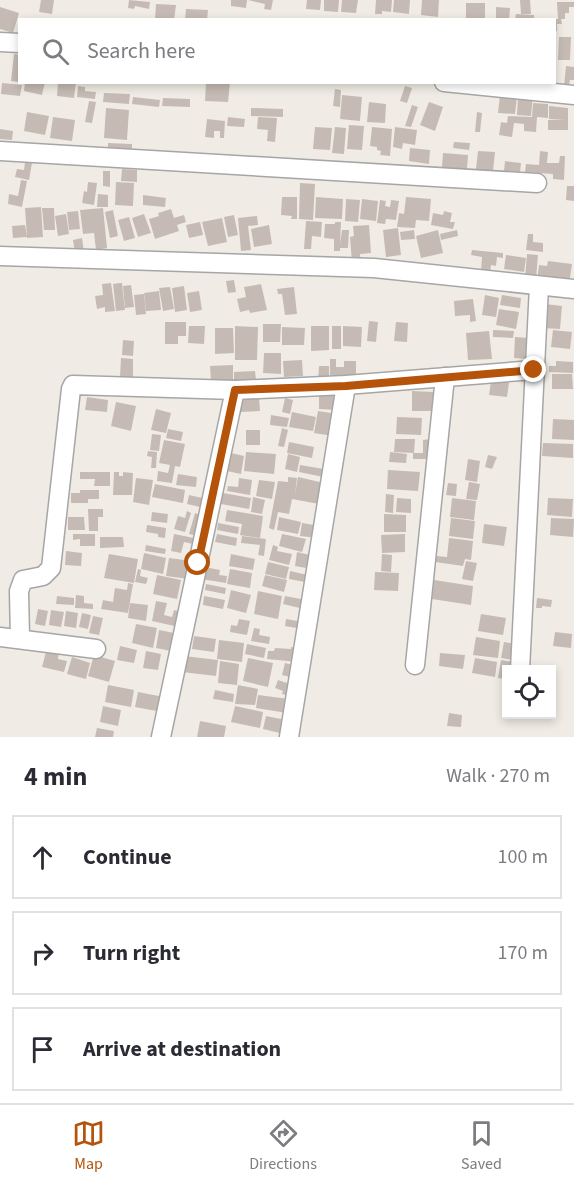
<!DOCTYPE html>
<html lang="en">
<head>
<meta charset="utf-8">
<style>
	body { margin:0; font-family:"Source Sans 3",sans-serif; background:#f2f2f3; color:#2b2b33 }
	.controls { position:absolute; right:18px; bottom:18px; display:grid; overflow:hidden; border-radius:0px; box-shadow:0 3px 9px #0003 }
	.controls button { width:54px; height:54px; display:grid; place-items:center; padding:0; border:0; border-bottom:2px solid #e1e1e2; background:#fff; color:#2b2b33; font:30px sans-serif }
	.stop { position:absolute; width:18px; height:18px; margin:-14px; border:4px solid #b45309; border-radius:50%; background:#fff }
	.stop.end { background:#b45309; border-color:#fff; box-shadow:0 2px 6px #0008 }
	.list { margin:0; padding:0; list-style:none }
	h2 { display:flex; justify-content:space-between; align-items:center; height:78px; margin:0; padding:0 24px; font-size:26px }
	h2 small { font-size:20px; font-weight:400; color:#7c7c81 }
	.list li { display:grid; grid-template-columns:39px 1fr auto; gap:18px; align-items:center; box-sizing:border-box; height:84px; margin:0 12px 12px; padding:0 12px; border:2px solid #e1e1e2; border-radius:0px }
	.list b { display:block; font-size:22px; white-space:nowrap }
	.list em { font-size:20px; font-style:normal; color:#7c7c81 }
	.icon { flex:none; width:33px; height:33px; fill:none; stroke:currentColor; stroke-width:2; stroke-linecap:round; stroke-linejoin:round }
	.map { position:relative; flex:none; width:574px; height:737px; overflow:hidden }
	.search { position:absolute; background:#fff; box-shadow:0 3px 9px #0003; left:18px; right:18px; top:18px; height:66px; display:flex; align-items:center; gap:15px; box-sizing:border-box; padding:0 21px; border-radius:0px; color:#7c7c81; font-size:22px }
	.sheet { height:366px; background:#fff }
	nav { display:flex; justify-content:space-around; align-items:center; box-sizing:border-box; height:84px; border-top:2px solid #e1e1e2; background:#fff; font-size:16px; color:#7c7c81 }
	nav a { display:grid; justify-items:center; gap:3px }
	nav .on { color:#b45309 }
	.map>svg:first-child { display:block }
	.building { fill:#c5bbb4 }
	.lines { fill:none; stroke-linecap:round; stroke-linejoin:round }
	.minor-casing { stroke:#a6a6a6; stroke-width:21 }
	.minor { stroke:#fff; stroke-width:18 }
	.route { stroke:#b45309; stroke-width:8 }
</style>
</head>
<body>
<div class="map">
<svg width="574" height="737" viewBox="0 0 574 737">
	<rect width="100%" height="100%" fill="#f0ece5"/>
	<!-- building -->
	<g class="building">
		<path d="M41 0H54L52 14 39 12Z"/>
		<path d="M129 0 150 2 149 9 135 6 134 9 128 8Z"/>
		<path d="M231 0H247L246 8 231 6Z"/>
		<path d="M248 0H273L271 10 264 9 265 4Z"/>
		<path d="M307 0H321L320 10 306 9Z"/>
		<path d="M324 0H339L338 12 324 11Z"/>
		<path d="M342 0H358L356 13 341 12Z"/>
		<path d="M376 0H392L391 12 382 11V14H375Z"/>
		<path d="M394 0H410L409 14 393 12Z"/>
		<path d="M422 0H439L438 17 421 15Z"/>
		<path d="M520 0H530L531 14H521Z"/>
		<path d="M557 2H574V7H569V13H565V19H561L562 24H557V31H555V19H558Z"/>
		<rect x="466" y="3" width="19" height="15"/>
		<path d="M156 4 176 5 174 20H155Z"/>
		<path d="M0 7 19 13 13 33 0 29Z"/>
		<path d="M496 7 510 8 509 20H496Z"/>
		<path d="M186 9 208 10 207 20H185Z"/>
		<path d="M516 14 534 15V20H515Z"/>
		<path d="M559 37H571L570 60H558Z"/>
		<path d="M14 54 20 55V82L11 81Z"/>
		<path d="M566 66 574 67V80H570L569 86H564Z"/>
		<path d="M25 82H45L42 95 24 91Z"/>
		<path d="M67 82H76L74 98 57 96 58 83 67 84Z"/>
		<path d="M206 82H230L228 102 205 101Z"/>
		<path d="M2 83 22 85 20 96 1 94Z"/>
		<path d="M78 86 85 87V91L96 92 95 99 77 97Z"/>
		<path d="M405 86 412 88 407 103 400 101Z"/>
		<path d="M335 89 341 90 340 107 333 106Z"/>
		<path d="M104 93 130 94 129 104 103 102Z"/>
		<path d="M533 94 531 116 517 115 518 98Z"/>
		<path d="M342 95 362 97 360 121 340 119Z"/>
		<path d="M500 95 517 97 515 114 498 113Z"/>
		<path d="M133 97 160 100 159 107 132 104Z"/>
		<path d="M163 98 190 99V107L162 106Z"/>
		<path d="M89 101 96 102 92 123 85 122Z"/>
		<path d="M369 102 386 104 385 123 367 122Z"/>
		<path d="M429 102 443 107 435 131 420 125Z"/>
		<path d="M533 103 548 104V118L537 117 536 132 524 131V124L514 123 512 137 499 135 501 122 507 123 508 116 532 117Z"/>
		<path d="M412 105 418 107 411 127 405 126Z"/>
		<path d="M549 106 568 108V130H548V120H565L549 119Z"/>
		<path d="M106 108 129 110 127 140 104 138Z"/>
		<path d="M251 108 283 109V117L251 116Z"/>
		<path d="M27 112 49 116 45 135 24 131Z"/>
		<path d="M477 112 482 113 480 132H475Z"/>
		<path d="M53 117 75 120 72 141 50 138Z"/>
		<path d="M228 117 245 119 244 127 227 126Z"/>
		<path d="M258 117 277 118 275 142 267 141 268 130 257 129Z"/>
		<path d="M207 119 225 121 224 138H220V131H214V138L205 137Z"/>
		<path d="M349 125 364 126 362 150 347 149Z"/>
		<path d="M315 127 332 128 330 150 313 149Z"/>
		<path d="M335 127 346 128 344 154 332 153Z"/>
		<path d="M372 127 392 129 390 156 380 155 381 151 377 150V147L370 146Z"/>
		<path d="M395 127 417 130 415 145 403 143 402 149 393 147Z"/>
		<path d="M0 129 13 131 12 140 0 139Z"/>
		<path d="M454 142 470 143 469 150 453 148Z"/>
		<path d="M108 143 132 144V150L108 149Z"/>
		<path d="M410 148 430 150 429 164 409 161Z"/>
		<path d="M478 151 495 152 493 171 476 169Z"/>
		<path d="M540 151 548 152 547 163H559L560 156H565L564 180 553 179V174L525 172 526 164 539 165Z"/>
		<path d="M443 153 468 155 467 169 442 167Z"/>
		<path d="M505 161 521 163 520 173 504 171Z"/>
		<path d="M25 162 32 163 29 180 15 177 17 169 24 170Z"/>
		<path d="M122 169 137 170V182L121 181Z"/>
		<path d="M103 171H110V187L103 186Z"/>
		<path d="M21 180 27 181 22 207 8 204 9 194 18 196Z"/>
		<path d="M88 182 97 183 94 205 82 203 84 191 87 192Z"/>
		<path d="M116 182 134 183 133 206 115 205Z"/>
		<path d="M300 183 315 184 313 220 299 219Z"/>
		<path d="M567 186H574V201L566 200Z"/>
		<path d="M98 194 108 195V207H97Z"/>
		<path d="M143 195 166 198 165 207 143 205Z"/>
		<path d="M282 197H297V219H291L292 216 281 215Z"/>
		<path d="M316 197 343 199 342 219 315 218Z"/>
		<path d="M406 197 431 199 429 221 416 220 415 228 397 227 399 213 404 214Z"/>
		<path d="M346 199 360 200 358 222 345 221Z"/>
		<path d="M362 199 378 201 376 221 360 219Z"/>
		<path d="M380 200 386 201 385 206 390 207 391 200 399 201 396 220 386 219 385 224 377 223Z"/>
		<path d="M41 207 43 237 27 238 25 208Z"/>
		<path d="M42 208H54L55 230H44Z"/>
		<path d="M103 208 107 248 96 250 94 233 83 234 80 210Z"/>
		<path d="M171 209 174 218 184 215 186 222 177 225 179 231 155 239 149 219 159 216 158 213Z"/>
		<path d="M113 210 118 236 110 238 105 212Z"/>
		<path d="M78 211 80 229 69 230 67 212Z"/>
		<path d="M444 211 452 213 450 222H455L453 229 431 225 433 213 443 215Z"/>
		<path d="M66 214 69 234 58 236 55 216Z"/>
		<path d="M144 214 151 233 138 237 132 218Z"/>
		<path d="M234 215 238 235 228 237 224 217Z"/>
		<path d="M257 216 258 225 248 226 251 250 241 251 238 218Z"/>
		<path d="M129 217 135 238 124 241 118 220Z"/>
		<path d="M222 218 227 242 208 246 202 222Z"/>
		<path d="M306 221 322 222 321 237 312 236 311 249H304Z"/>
		<path d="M200 222 203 235 189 238 186 225Z"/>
		<path d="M335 222H341L340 244 342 230H349L348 248H340V251H334V239L324 238 325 224H335Z"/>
		<path d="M25 225 27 237 13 238 12 226Z"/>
		<path d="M269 225 272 244 254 247 251 229Z"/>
		<path d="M369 225 371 253 360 254 361 262 352 263 350 237 354 236 353 226Z"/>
		<path d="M398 228 401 255 386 257 383 230Z"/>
		<path d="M414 230 415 239 401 240 400 232Z"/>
		<path d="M438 230 443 253 421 258 416 236Z"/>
		<path d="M457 230 458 236 441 240 440 234Z"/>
		<path d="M528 234H533V242L543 243V252L526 250Z"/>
		<path d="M82 238 84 252 75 253 73 240Z"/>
		<path d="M472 250 503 253V258L497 257 496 266 491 265 490 273 481 272 482 257 471 255Z"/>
		<path d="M527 254 538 255 536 279 525 278Z"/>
		<path d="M506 255 526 258 524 272 504 269Z"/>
		<path d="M548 261 572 264 569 285 537 280 539 265 547 266Z"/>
		<path d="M234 280 236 292 228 293 226 281Z"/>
		<path d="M111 283 115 311 105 312V307L97 309 95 296 103 295 102 284Z"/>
		<path d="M120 283H122L125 310 116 311 113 284Z"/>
		<path d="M261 284 267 310 250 313 249 310 240 312 237 299 246 297 244 287Z"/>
		<path d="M131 285 134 307 125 308 123 286Z"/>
		<path d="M184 286 187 310 175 312 172 288Z"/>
		<path d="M170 287 174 309 163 311 159 288Z"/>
		<path d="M294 287 297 314 285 315 282 294H278L277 289Z"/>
		<path d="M159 291 161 310 146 311 144 293Z"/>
		<path d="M199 291 202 310 190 312 187 293Z"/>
		<path d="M144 294 146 314 136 315 134 295Z"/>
		<path d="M485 295 499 298 496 317 482 315Z"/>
		<path d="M502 295 521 298 520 308 500 305Z"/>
		<path d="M473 299 476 321 470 322V315L455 316 454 301Z"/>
		<path d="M545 304 562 306 560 329 542 328Z"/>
		<path d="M499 309 519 312 516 329 496 325Z"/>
		<path d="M369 321 378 322 376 342 367 341Z"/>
		<path d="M165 322H186V336H178V344H165Z"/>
		<path d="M396 322 408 323 407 342 394 341Z"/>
		<path d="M263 324H281L280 342H263Z"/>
		<path d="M189 326H205L204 344 188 343Z"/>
		<path d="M235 326 258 327 257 360H235Z"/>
		<path d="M311 326H329V350L311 351Z"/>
		<rect x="332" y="326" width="9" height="23"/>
		<path d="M343 326 362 327 361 347 343 346Z"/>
		<path d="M282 327 305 328 304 345H282Z"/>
		<path d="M215 328H233L234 353 215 354Z"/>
		<path d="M493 330 514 331 513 338 493 337Z"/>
		<path d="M553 330 572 332 570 349 551 347Z"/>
		<path d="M489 331 492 359 468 360 466 333Z"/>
		<path d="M515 337 529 338 528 359 514 358Z"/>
		<path d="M123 340 134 341 133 356 122 355Z"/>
		<path d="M264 353H281V374L263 373Z"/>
		<path d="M121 358 133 359V378L120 377Z"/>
		<path d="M330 359H336V367H344V361H356V375L337 377V375H330Z"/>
		<path d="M302 360 303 376 284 377 283 361Z"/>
		<path d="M556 361 573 362V373L549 372V366H556Z"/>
		<path d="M233 365V380L211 381 210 366Z"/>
		<path d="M319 366H329V381H318Z"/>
		<path d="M255 371 256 380 234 381V372Z"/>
		<path d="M552 374H572L573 389H552Z"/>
		<path d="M491 381 509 383 507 397 489 395Z"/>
		<path d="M412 391 434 392V411H412Z"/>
		<path d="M319 394 339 395 338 410 319 409Z"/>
		<path d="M87 397 108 400 107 412 85 410Z"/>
		<path d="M259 398 260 411 241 412 240 399Z"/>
		<path d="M285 398 293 400 290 414 282 412Z"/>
		<path d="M116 402 136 406 131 431 111 426Z"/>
		<path d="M156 409 171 413 166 433 151 430Z"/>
		<path d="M318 411 337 414 333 436 314 433Z"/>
		<path d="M292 412 316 417 313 431 289 427Z"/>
		<path d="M271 415 289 418 287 427 270 425Z"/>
		<path d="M397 417 422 418 421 435 396 434Z"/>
		<path d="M553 419 574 420V440L552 439Z"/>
		<path d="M282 428 288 430 284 447 278 446Z"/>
		<path d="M168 429 183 432 181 441 166 438Z"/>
		<rect x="246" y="430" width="14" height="15"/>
		<path d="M152 434 161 435 159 451 150 450Z"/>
		<path d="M395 439H415L414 453 394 452Z"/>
		<path d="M430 439V459H413V453H423V440Z"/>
		<path d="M164 440 185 444 180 467 175 466 172 483 157 481 158 471 168 473 170 465 159 463Z"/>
		<path d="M289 442 314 447 312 458 287 453Z"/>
		<path d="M543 443 573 444V458L542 456Z"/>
		<path d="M148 451 157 452 156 468H151L152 457 147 456Z"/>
		<path d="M246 452 276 454 274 474 244 471Z"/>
		<path d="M390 452 407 454 406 463 389 462Z"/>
		<path d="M231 453 244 456 241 474 227 471Z"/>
		<path d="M288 454 300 457 297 472 285 469Z"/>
		<path d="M488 455 497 457 492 469 485 467Z"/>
		<path d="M468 459 480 461 477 482 465 480Z"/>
		<path d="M300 465 330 470 328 478 299 472Z"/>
		<path d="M388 470 420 472 418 491 387 489Z"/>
		<path d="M80 472H110V486H94L95 479H80Z"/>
		<path d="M114 472H119V476H123V472L133 473 132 495H113Z"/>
		<path d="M178 474 197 477 196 487 176 485Z"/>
		<path d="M288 477 297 478 295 494 298 477 324 483 319 504 292 499 289 514 278 512 274 530 269 528 278 481 288 482Z"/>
		<path d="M136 478 153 480 149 505 133 502Z"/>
		<path d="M239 478 252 480 250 495 227 491 228 486 238 487Z"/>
		<path d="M259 480 275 482 272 499 256 496Z"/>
		<path d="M469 482 480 484 477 500 466 499Z"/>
		<path d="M448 483 457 484 456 496 446 495Z"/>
		<path d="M155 484 185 490 183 503 152 497Z"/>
		<path d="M80 490H99V499H88V503H71V493H80Z"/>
		<path d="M223 493 251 498 249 509 221 504Z"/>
		<path d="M386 494 394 495 393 513 385 512Z"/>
		<path d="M189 495 207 499 205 508 187 504Z"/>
		<path d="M253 497 265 500 262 514 251 512Z"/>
		<path d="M397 498 411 499V513L396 512Z"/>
		<path d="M452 498 476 501 474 520 450 517Z"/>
		<path d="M548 498 573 499 572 517 547 515Z"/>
		<path d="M88 509H103V517H98V531H89Z"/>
		<path d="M227 510 263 516 260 538 240 535 242 524 225 521Z"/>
		<path d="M187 511 191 513 185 532 174 529 178 516 185 518Z"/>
		<path d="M152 512 168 514 167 523 151 521Z"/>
		<path d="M195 513 204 516 198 536 189 534Z"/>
		<path d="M384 514 406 515V532H384Z"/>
		<path d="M68 517H84L85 530H68Z"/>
		<path d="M279 517 301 522 298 534 277 530Z"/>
		<path d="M451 518 475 521 473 539 449 536Z"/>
		<path d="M551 518 574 519 573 537 550 535Z"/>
		<path d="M218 523 239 527 238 534 217 530Z"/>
		<path d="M302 523 320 526 318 538 300 536Z"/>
		<path d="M484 524 507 527 504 546 482 543Z"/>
		<path d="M147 525 166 528 165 538 158 537V534L146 532Z"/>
		<path d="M73 534H95V546H80V539L73 540Z"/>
		<path d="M174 534 194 538 193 544 184 542 181 553 171 551Z"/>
		<path d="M217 534 237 538 236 546 215 542Z"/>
		<path d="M282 534 306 539 302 552 279 546Z"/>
		<path d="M405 534V552L382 553 381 535Z"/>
		<path d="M242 536 266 539 264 556 258 555 260 545 241 543Z"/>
		<path d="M100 537H123L124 547 100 548Z"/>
		<path d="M449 538 473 541 471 560 465 559 463 566 435 562 436 556 447 557Z"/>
		<path d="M146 545 166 549 165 554 145 551Z"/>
		<path d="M273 545 278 547 277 551 292 554 289 565 269 560Z"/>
		<path d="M66 551 82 553 81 566 65 565Z"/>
		<path d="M297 552 314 556 312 569 295 566Z"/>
		<path d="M144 553 166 558 163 574 141 569Z"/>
		<path d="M109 554 138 559 134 583 104 578Z"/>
		<path d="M231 554 255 559 253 570 229 566Z"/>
		<path d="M382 554 392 555 391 572 381 571Z"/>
		<path d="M169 558 192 561 189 579 166 576Z"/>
		<path d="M466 561 477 563 473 581 462 579Z"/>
		<path d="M268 562 289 567 286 579 265 574Z"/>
		<path d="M204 567 220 570 219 575 227 576 226 583 201 579Z"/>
		<path d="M138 569 141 570 140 576 148 578 146 584 135 582Z"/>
		<path d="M230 569 252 573 250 588 227 584Z"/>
		<path d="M290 571 312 576 310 583 289 579Z"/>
		<path d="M375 572 399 573 398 591 374 590Z"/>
		<path d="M157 575 181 580 177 599 153 594Z"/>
		<path d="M265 575 287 580 284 592 262 586Z"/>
		<path d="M434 580 473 586 471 605 432 599Z"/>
		<path d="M128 583 133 584 128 613 101 609 103 600 113 602 115 588 127 590Z"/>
		<path d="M206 584 226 588 225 594 205 590Z"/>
		<path d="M231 590 251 595 246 613 227 608Z"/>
		<path d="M258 591 282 596 278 619 254 614Z"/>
		<path d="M76 595 84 596V603L93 604V609L75 608Z"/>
		<path d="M57 596 74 598V605L56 604Z"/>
		<path d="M204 596 225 600 223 609 203 605Z"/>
		<path d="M285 596 306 600 304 609 283 604Z"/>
		<path d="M537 598 552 600 551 607 542 606V608H536Z"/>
		<path d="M156 601 167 603 164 615 172 617 174 610 182 612 179 627 152 621Z"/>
		<path d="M130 603 148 605 146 621 128 618Z"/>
		<path d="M38 609 48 611 45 626 35 624Z"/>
		<path d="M51 610 64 612 61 627 49 625Z"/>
		<path d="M66 611 78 613 76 628 64 626Z"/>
		<path d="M82 613 91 615 88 629 79 627Z"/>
		<path d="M481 614 506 618 503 635 478 631Z"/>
		<path d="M93 616 103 618 99 635 89 633Z"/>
		<path d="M239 619 250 621 247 635 230 632 231 625 237 626Z"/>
		<path d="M286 619 303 622 302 629 285 626Z"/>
		<path d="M136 624 157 628 153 648 132 643Z"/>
		<path d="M254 628 260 629 259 635 270 637 269 644 251 641Z"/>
		<path d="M159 630 179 634 176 652 156 648Z"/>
		<path d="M555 632 572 634 571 648 553 646Z"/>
		<path d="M194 636 216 639 214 652 192 649Z"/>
		<path d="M476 637 500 641 498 658 473 655Z"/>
		<path d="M219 640 244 643 242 662 217 659Z"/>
		<path d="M504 642 516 644 513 660 501 658Z"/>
		<path d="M247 644 266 648 264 658 245 654Z"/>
		<path d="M120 646 137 650 134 663 117 660Z"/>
		<path d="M291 647 299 648 298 662 267 659 268 651H274L275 648 291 649Z"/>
		<path d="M47 648 59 652 58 659 67 661 64 672 42 667Z"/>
		<path d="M146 651 161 654 158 670 143 668Z"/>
		<path d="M440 653 465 655 463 669 439 666Z"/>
		<path d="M94 655 115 661 109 682 88 676Z"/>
		<path d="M184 656 218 660 216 676 182 672Z"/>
		<path d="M72 657 90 663 86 679 67 674Z"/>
		<path d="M248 658 273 663 268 687 243 681Z"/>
		<path d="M475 658 497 662 495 677 472 673Z"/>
		<path d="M501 660 514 662 513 669 506 670V679L498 678Z"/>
		<path d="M220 661 239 664 237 685 218 683Z"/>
		<path d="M285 663 298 666 294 678 282 675Z"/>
		<path d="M278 680 293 685 290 696 282 694 283 691 275 688Z"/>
		<path d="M108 685 134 690 131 707 105 702Z"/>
		<path d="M238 685 258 689 255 705 235 704Z"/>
		<path d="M215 690 234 694 233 702 213 699Z"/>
		<path d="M138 692 164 697 162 712 135 707Z"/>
		<path d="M258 695 289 699 287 713 256 708Z"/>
		<path d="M103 706 121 710 118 726 100 722Z"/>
		<path d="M235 706 263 712 260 728 231 722Z"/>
		<path d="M449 713 462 715 461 727 447 726Z"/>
		<path d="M266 716 286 720 284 734 263 729Z"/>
		<path d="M200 721 226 726 224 737H197Z"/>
		<path d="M97 728 114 731 113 737H95Z"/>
	</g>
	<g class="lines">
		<!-- minor casing -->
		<g class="minor-casing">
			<g id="minor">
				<path d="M0 42 20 43"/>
				<path d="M444 82 574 95"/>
				<path d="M0 151 537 183"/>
				<path d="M0 256 374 268 574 289"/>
				<path d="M0 637 96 649"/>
				<path d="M20 639 19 591 23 580 43 576 51 568 71 389 73 385 235 390 346 385 534 370"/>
				<path d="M415 665 445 377"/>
				<path d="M520 670 539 286"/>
				<path d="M161 737 235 390"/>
				<path d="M289 737 346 385"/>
			</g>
		</g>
		<!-- minor -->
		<use href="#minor" class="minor"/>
	</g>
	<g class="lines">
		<!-- route -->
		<path class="route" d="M198 563 235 390 346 386 534 370"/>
	</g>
</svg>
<div class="controls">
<button><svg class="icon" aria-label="locate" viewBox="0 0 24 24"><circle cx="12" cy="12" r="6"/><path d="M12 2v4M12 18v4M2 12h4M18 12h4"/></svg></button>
</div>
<div class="stop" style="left:198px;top:563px"></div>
<div class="stop end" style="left:534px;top:370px"></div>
<div class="search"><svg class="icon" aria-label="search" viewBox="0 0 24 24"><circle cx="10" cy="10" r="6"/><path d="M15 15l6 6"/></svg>Search here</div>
</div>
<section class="sheet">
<h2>4 min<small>Walk · 270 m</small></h2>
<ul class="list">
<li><svg class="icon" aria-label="ahead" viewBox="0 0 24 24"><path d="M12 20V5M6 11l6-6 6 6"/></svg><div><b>Continue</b></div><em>100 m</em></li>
<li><svg class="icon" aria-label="right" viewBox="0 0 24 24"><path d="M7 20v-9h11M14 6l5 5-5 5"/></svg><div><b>Turn right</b></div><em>170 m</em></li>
<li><svg class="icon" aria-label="arrive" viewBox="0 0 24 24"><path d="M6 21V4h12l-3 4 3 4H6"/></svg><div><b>Arrive at destination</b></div></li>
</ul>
</section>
<nav>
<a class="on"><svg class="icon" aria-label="map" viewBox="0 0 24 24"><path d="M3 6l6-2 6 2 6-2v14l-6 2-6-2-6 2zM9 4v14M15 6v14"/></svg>Map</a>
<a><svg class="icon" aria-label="directions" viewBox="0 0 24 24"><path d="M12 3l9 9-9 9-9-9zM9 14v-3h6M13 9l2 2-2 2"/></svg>Directions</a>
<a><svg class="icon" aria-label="saved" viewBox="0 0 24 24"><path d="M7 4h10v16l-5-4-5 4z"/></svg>Saved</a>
</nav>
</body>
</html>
